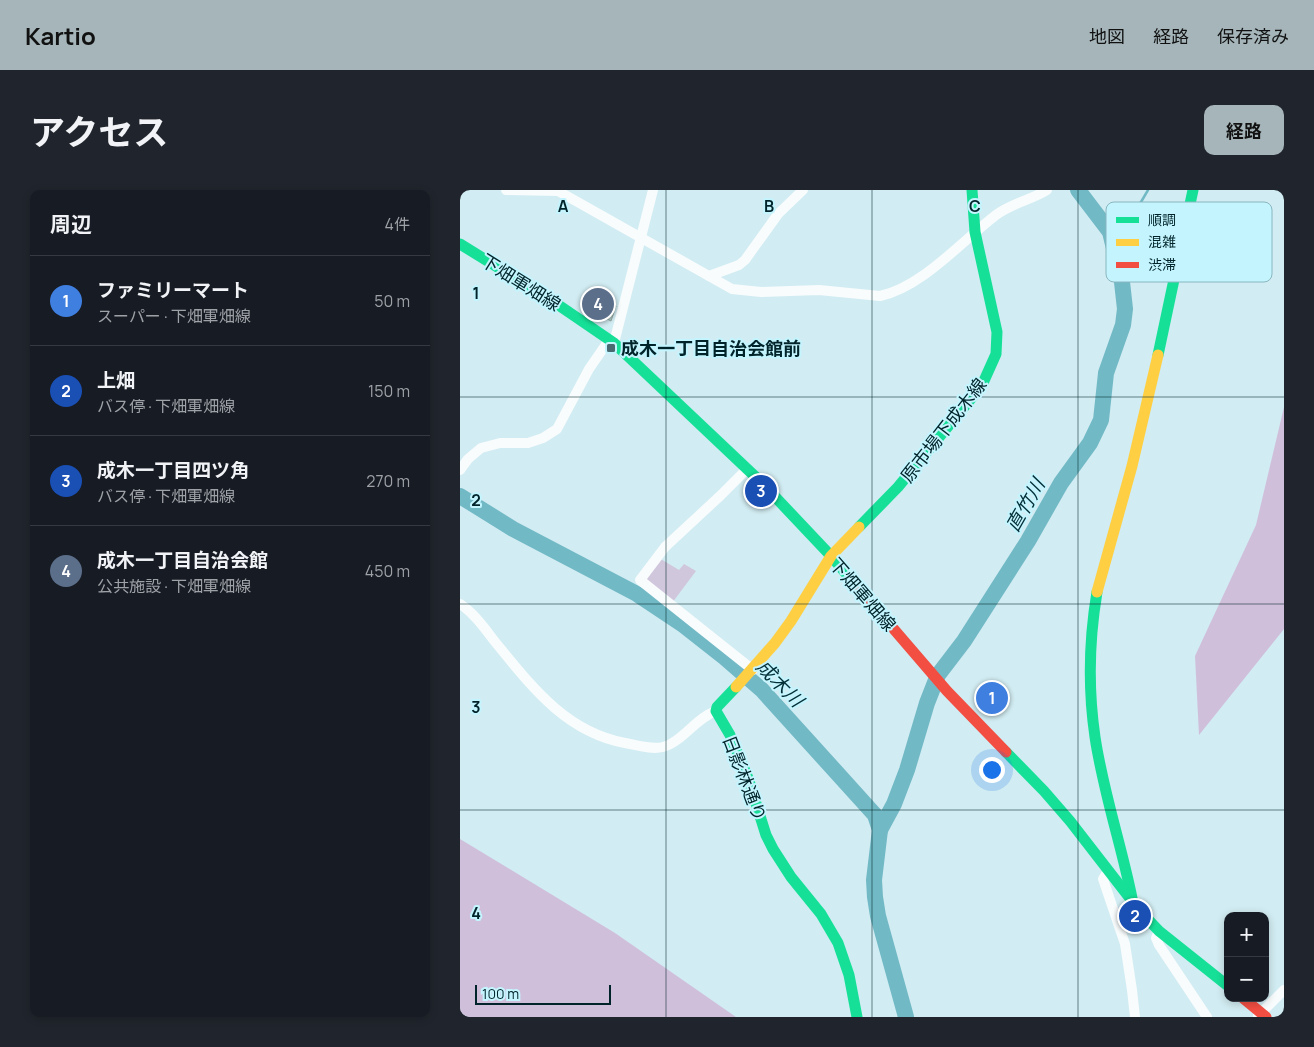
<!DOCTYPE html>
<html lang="ja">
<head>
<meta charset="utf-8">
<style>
	body { margin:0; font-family:Manrope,"Noto Sans JP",sans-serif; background:#20242c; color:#f1f3f6 }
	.controls { position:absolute; right:15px; bottom:15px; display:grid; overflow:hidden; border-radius:10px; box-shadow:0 2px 8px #0003 }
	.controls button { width:45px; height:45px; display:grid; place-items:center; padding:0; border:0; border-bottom:1px solid #363941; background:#171b24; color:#f1f3f6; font:25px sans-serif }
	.scale { position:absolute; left:15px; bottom:12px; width:136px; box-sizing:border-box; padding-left:5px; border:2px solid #00242a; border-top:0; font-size:14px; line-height:18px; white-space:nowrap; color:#00242a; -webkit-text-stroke:4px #c4f5ff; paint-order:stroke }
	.you { position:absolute; left:531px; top:579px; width:18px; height:18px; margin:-12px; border:4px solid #fff; border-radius:50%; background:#1a73e8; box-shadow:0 0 0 8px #1a73e833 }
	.badge { display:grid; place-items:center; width:32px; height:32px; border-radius:50%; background:#a5b5ba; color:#fff; font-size:16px; font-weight:700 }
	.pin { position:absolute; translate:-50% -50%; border:2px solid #fff; box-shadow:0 1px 5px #0006 }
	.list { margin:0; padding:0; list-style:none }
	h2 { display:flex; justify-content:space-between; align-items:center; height:65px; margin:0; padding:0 20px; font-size:21px }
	h2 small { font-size:16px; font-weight:400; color:#9ea1a6 }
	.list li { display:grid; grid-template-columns:32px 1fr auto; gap:15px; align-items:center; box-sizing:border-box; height:90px; padding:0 20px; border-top:1px solid #363941 }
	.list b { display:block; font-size:19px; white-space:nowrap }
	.list p { margin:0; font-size:16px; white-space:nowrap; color:#9ea1a6 }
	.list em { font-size:16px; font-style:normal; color:#9ea1a6 }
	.map { position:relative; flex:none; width:824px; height:827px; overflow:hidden; border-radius:10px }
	header { display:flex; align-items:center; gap:30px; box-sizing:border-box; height:70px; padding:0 25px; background:#a5b5ba; color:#111 }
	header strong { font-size:24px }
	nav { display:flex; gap:28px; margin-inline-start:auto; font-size:18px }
	.intro { display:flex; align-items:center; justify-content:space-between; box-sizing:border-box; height:120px; padding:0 30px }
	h1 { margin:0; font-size:35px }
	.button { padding:12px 22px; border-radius:10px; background:#a5b5ba; color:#111; font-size:18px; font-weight:700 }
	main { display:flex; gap:30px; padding:0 30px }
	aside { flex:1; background:#171b24; border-radius:10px; box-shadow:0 2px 8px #0003 }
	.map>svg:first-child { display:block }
	.green { fill:#d1c7dd }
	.forest { fill:#d0bfdb }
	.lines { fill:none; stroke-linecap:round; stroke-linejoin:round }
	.stream { stroke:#72b9c6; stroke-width:2.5 }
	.river { stroke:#72b9c6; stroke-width:16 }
	.building { fill:#b8d0ca; stroke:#96ada8 }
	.street { stroke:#f8fcfd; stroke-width:10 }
	.fast { stroke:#16e098; stroke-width:11 }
	.slow { stroke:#ffcf43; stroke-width:11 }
	.jam { stroke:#f24e42; stroke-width:11 }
	.grid { fill:none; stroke:#00242a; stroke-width:1; stroke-opacity:0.55 }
	.poi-dot { fill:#496a70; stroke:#c4f5ff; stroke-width:2 }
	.labels { text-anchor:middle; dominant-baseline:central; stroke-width:4; stroke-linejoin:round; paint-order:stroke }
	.street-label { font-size:18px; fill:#00242a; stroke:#c4f5ff }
	.poi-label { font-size:18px; font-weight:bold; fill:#00242a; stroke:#c4f5ff; text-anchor:start }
	.water-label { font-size:19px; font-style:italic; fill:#032f37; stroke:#c4f5ff }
	.key { fill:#c4f5ff; stroke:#89b6bf; stroke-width:1 }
	.key-label { font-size:14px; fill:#00242a }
	.grid-label { font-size:16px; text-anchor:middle; font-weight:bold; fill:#00242a; stroke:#c4f5ff; stroke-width:4; stroke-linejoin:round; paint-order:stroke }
</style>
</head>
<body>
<header>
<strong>Kartio</strong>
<nav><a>地図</a><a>経路</a><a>保存済み</a></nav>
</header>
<div class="intro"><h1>アクセス</h1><a class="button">経路</a></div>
<main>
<aside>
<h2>周辺<small>4件</small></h2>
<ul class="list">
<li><span class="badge" style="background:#3f7fe0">1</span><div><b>ファミリーマート</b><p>スーパー · 下畑軍畑線</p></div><em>50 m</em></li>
<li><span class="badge" style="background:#1a4fb4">2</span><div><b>上畑</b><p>バス停 · 下畑軍畑線</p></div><em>150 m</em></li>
<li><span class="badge" style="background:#1a4fb4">3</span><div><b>成木一丁目四ツ角</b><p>バス停 · 下畑軍畑線</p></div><em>270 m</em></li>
<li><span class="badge" style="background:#5c6f8a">4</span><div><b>成木一丁目自治会館</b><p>公共施設 · 下畑軍畑線</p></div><em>450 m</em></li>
</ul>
</aside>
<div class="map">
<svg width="824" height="827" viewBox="0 0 824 827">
	<rect width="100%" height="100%" fill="#d1ecf2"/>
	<!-- green -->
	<path class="green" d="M199 368 219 380 224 374 236 381 212 413 184 391Z"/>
	<!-- forest -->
	<g class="forest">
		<path d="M824 217V439L739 545 735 466 796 335Z"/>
		<path d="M0 649 155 743 276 827H0Z"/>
	</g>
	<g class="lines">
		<!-- stream -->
		<path class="stream" d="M650 42 681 12 688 0"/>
		<!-- river -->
		<g class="river">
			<path d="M0 306 53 339 177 404 222 434 264 467 302 500 415 625 420 640 414 690 415 707 418 726 446 827"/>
			<path d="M420 640 434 614 447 580 467 513 478 485 504 451 568 351 601 293 630 253 641 230 646 183 663 135 665 119 662 92 650 42 618 0"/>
		</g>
	</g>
	<!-- building -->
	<g class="building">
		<path d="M128 103 156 116 151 131 122 116Z"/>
		<path d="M532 492 548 509 532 523 517 507V501L523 494 526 497Z"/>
	</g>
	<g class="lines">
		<!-- street -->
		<g class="street">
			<path d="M46 0 98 1 272 99 301 102 359 100 420 106C462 97 502 51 536 25 552 13 571 10 587 0"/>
			<path d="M249 86 279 75 285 70 318 24 343 0"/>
			<path d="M154 153 193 0"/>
			<path d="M287 279 260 306 205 357 180 390 293 480"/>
			<path d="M0 280 8 269 21 258 40 253H68L83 248 97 239 129 179 149 150"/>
			<path d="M0 414C15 424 25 439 36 453 72 497 106 542 165 553 177 555 191 560 203 557 222 552 236 528 256 521"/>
			<path d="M648 681 643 689 665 754 672 800 675 827"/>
			<path d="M699 741 696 748 699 755 747 827"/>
			<path d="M798 826 824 800"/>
		</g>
		<!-- fast -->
		<g class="fast">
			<path d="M0 54 94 112 154 153 303 294 371 366 395 394"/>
			<path d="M698 165 733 0"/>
			<path d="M399 337 438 297 509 211 523 193 536 164 537 142 515 42 512 0"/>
			<path d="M637 402C629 450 628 499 635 547 643 601 661 654 672 708"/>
			<path d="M276 497 257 517 256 521 270 545 288 588 306 645 313 659 331 687 361 724 378 753 389 785 397 827"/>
			<path d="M546 562 584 601 610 631 679 720 699 741 768 796"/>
		</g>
		<!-- slow -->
		<g class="slow">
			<path d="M637 402 672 276 698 165"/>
			<path d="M276 497 315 453 331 431 371 366 399 337"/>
		</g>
		<!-- jam -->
		<g class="jam">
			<path d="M395 394 487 501 546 562"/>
			<path d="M783 808 806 827"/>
		</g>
	</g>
	<!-- grid -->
	<path class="grid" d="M206 0V827M412 0V827M618 0V827M0 207H824M0 414H824M0 620H824"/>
	<!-- markers -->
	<rect class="poi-dot" x="146" y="153" width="10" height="10" rx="2.5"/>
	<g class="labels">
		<!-- street labels -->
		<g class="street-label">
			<text transform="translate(61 92) rotate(32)">下畑軍畑線</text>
			<text transform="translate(483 240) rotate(-52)">原市場下成木線</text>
			<text transform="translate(403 404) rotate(49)">下畑軍畑線</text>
			<text transform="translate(285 588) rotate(69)">日影林通り</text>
		</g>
		<!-- poi labels -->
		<g class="poi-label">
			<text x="161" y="158">成木一丁目自治会館前</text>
		</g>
		<!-- water labels -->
		<g class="water-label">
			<text transform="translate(565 315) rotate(-60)">直竹川</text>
			<text transform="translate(320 493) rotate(45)">成木川</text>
		</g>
	</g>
	<!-- legend -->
	<rect x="646" y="12" width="166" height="80" rx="8" class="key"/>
	<rect x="656" y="27" width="23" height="6" fill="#16e098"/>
	<rect x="656" y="49" width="23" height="7" fill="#ffcf43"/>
	<rect x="656" y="72" width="23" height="6" fill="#f24e42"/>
	<g class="key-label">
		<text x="688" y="35">順調</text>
		<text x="688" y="57">混雑</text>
		<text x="688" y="80">渋滞</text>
	</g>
	<g class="grid-label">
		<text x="103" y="22">A</text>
		<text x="309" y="22">B</text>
		<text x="515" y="22">C</text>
		<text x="16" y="109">1</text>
		<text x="16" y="316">2</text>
		<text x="16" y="523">3</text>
		<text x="16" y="729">4</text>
	</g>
</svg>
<div class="controls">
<button>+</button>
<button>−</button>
</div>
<div class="scale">100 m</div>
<div class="you"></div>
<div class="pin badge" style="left:532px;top:508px;background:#3f7fe0">1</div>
<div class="pin badge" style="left:675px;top:726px;background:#1a4fb4">2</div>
<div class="pin badge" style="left:301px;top:301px;background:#1a4fb4">3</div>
<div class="pin badge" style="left:138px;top:114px;background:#5c6f8a">4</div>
</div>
</main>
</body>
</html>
